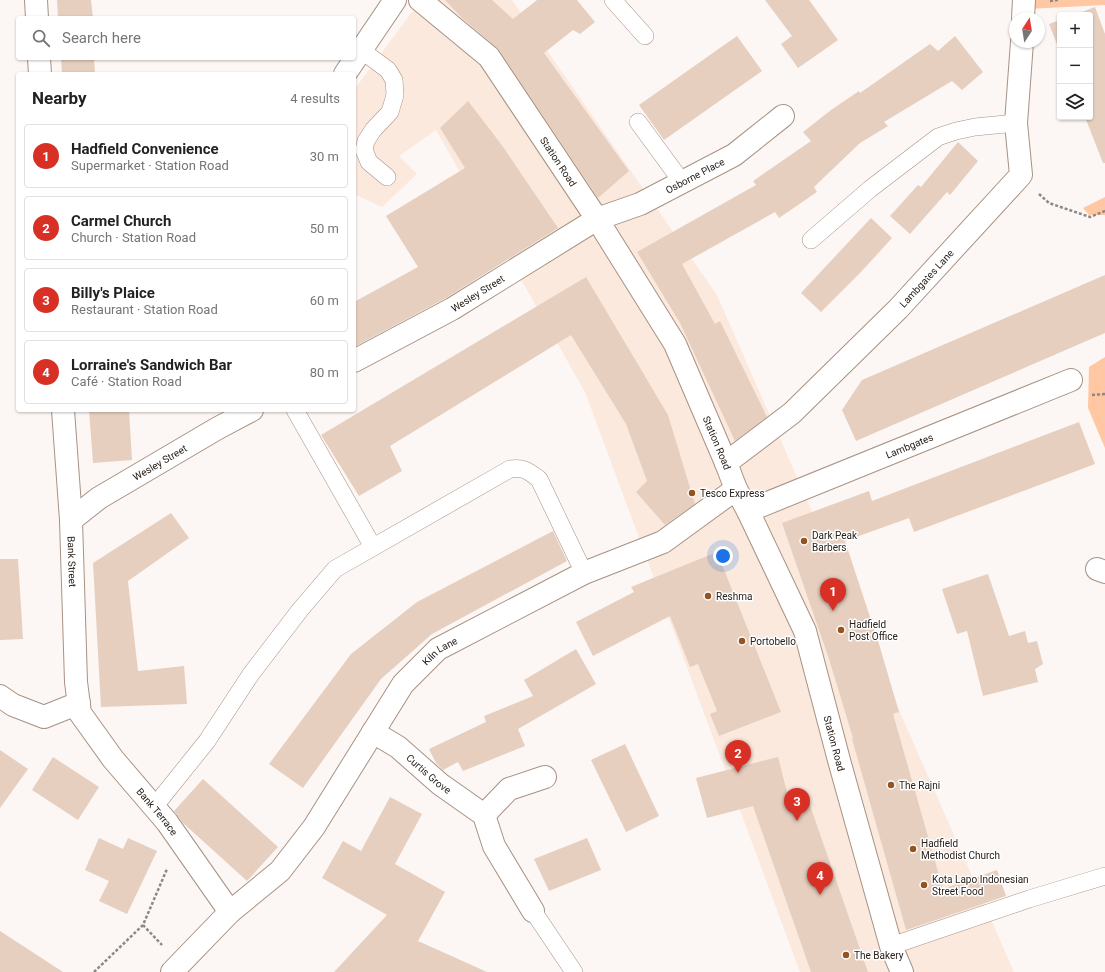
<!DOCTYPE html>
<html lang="en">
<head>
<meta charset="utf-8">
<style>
	body { margin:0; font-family:Roboto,sans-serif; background:#f6f6f6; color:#222 }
	.controls { position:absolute; right:12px; top:12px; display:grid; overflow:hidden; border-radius:4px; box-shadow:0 1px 3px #0004 }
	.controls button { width:36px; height:36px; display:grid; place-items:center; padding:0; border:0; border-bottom:1px solid #e0e0e0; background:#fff; color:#222; font:20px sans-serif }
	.compass { position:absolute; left:1009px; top:12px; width:36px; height:36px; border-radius:50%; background:#fff; box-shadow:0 1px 3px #0004; rotate:12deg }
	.you { position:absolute; left:723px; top:556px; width:14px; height:14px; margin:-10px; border:3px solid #fff; border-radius:50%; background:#1a73e8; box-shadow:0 0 0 6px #1a73e833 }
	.badge { display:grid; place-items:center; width:26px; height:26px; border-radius:50%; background:#d93025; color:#fff; font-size:13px; font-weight:700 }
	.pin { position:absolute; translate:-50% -33px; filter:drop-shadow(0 1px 2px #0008) }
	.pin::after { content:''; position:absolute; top:21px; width:14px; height:12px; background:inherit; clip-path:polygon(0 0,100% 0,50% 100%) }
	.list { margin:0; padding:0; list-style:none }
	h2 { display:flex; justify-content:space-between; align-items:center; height:52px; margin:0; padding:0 16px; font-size:17px }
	h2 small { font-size:13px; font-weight:400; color:#767676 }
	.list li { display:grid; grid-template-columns:26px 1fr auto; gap:12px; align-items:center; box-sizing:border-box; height:64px; margin:0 8px 8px; padding:0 8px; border:1px solid #e0e0e0; border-radius:4px }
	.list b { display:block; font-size:15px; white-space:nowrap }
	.list p { margin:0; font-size:13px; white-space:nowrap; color:#767676 }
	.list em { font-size:13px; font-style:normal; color:#767676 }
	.icon { flex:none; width:22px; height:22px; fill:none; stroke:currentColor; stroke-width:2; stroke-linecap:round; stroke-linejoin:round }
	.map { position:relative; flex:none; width:1105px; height:972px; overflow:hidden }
	.search { position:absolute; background:#fff; box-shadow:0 1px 3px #0004; left:16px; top:16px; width:340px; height:44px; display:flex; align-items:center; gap:10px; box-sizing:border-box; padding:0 14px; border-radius:4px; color:#767676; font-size:15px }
	.panel { position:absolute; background:#fff; box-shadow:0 1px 3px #0004; left:16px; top:72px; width:340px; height:340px; border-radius:4px }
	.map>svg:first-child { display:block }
	.built { fill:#fbe9dd }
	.green { fill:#ffc7a2 }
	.building { fill:#e6cfbf }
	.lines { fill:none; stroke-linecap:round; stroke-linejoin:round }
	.service-casing { stroke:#a79283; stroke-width:18 }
	.minor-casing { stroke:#a79283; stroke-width:24 }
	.path { stroke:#8e8783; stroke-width:2.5; stroke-dasharray:3 2; stroke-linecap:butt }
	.service { stroke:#fff; stroke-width:17 }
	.minor { stroke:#fff; stroke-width:22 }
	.poi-dot { fill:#95541f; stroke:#fff; stroke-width:1.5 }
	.labels { text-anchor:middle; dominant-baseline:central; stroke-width:3; stroke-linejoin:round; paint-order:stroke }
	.street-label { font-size:10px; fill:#28201a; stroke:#fff }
	.poi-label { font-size:10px; fill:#28201a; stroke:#fff; text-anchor:start }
</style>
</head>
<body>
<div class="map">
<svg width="1105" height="972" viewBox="0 0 1105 972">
	<rect width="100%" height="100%" fill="#fcf7f4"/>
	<!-- built -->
	<path class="built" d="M421 0H512L717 295 1014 972H800L585 392 436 130 399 156 417 174 382 207 354 194V90Z"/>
	<!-- green -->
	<g class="green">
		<path d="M1027 0H1105V5L1027 9Z"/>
		<path d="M1105 197V215H1089L1083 208Z"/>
		<path d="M1105 357V448L1088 408 1089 367Z"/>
	</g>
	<!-- building -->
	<g class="building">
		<path d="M57 0H91L93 18H58Z"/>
		<path d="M445 0H492L513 19 537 0H577L595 22 580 34 573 30 544 53 629 171 598 198 499 50 461 17Z"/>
		<path d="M765 0H809L838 40 798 68 781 44 792 36Z"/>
		<path d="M1095 7 1105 34V163H1103L1085 117H1090V15H1074Z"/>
		<path d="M1060 20V52L1049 24Z"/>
		<path d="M737 36 762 71 664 140 639 105Z"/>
		<path d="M955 36 983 72 962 90 952 81 884 122 888 126 860 143 814 187 817 192 779 218 775 212 682 264 715 324 720 321 767 417 735 441 680 323 637 252 756 185 753 181 811 141 803 132 831 110 859 91 860 93 930 44 938 51Z"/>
		<path d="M61 58H94L95 74H62Z"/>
		<path d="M468 101 501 144 558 228 446 298 354 347V302L418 267 386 216 465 168 440 128Z"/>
		<path d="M958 142 978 161 950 195 947 192 910 234 890 216 918 185 921 187Z"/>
		<path d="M871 218 892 238 861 272 821 312 801 293Z"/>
		<path d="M1105 275V333L856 441 842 410 862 380Z"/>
		<path d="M586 277 668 415 695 504 665 525 636 492 647 481 626 424 571 335 390 446 402 471 359 496 321 435Z"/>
		<path d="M89 410H129L132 460 93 463Z"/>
		<path d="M1079 422 1095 464 914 532 909 518 845 541 879 644 899 712 893 714 943 889 997 870 1006 896 906 930 852 739 853 738 829 659 782 523 869 491 872 501Z"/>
		<path d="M171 513 189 538 128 581 138 671 184 666 187 704 101 707 93 563Z"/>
		<path d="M553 531 567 561 432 634 381 679 303 788 269 764 351 654 417 602Z"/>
		<path d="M717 552 781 712 719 736 710 714 717 711 698 664 690 667 670 616 593 656 576 622 634 592 631 587Z"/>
		<path d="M0 559H18L23 639 0 640Z"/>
		<path d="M988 574 1009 636 1025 631 1028 643 1037 641 1043 664 1035 669 1038 682 983 696 967 631 957 634 942 589Z"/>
		<path d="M576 649 596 684 518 729 525 746 463 771 458 762 443 770 436 763 429 749 486 722 484 716 533 696 524 680Z"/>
		<path d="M625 744 659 816 626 832 591 760Z"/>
		<path d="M0 750 28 769 0 808Z"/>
		<path d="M53 757 99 787 78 820 32 790Z"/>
		<path d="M778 757 788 796 805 791 868 972H811L753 806 707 818 696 778Z"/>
		<path d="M203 779 278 847 247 881 183 823 174 811Z"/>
		<path d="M390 797 422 814 395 864 445 892 418 941 487 972H334L387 915 322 878 343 841 361 851Z"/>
		<path d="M99 838 123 849 128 838 157 851 127 914 99 901 109 881 85 870Z"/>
		<path d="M587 838 601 870 549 891 534 859Z"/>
		<path d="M0 931 63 972H0Z"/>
	</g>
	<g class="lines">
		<!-- service casing -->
		<g class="service-casing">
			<g id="service">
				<path d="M613 0 645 36"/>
				<path d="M361 50 388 70 394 80 395 95 390 112 373 130 366 141 364 150 369 162 387 177"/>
				<path d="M638 122 682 182"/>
				<path d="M811 240 870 189 938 137 956 131 975 127 1016 123"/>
				<path d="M295 410 373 547"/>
				<path d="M154 807 207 741 251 674 300 610 335 569 510 469C524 467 528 471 539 479L584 573"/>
				<path d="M533 911 574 972"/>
				<path d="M891 946 1029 899 1105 876"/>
			</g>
		</g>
		<!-- minor casing -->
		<g class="minor-casing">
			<g id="minor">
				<path d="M36 0 37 18"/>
				<path id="s1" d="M420 0 489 57 597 219 675 344 726 463 736 489 748 511 805 631 840 764 891 946 902 972"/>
				<path d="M1023 18 1024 0"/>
				<path d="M39 58 40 74"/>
				<path d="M345 74 395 0"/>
				<path id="s2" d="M354 361 452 309 597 219 640 204 734 155 783 116"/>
				<path id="s3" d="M63 410 71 520 76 682 80 713 113 759 167 822 230 912"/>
				<path id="s4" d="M726 463 792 413 898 309 1021 175 1016 123 1022 42"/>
				<path id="s5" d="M748 511 1071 380"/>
				<path id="s6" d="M71 520 99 498 218 428 252 410"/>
				<path d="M1097 569 1105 572"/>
				<path d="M0 696 13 705 44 717 79 703"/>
				<path id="s7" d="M373 732 398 747 440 784 484 815 494 846 533 911"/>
				<path d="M484 815 509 789 545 777"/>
				<path id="s8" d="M172 972 230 912 280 871 314 827 403 684 438 649 584 573 663 542 736 489"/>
			</g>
		</g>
		<!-- path -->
		<g class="path">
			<path d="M1050 1 1058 0"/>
			<path d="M1039 194 1049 203 1090 217 1105 211"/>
			<path d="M1092 395 1105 394"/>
			<path d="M143 925 162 945"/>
			<path d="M94 972 143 925 167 869"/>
		</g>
		<!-- service -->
		<use href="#service" class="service"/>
		<!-- minor -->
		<use href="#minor" class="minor"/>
	</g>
	<!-- markers -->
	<g class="poi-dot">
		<circle cx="692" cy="493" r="4"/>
		<circle cx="804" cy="541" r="4"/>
		<circle cx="708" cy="596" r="4"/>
		<circle cx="841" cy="630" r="4"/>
		<circle cx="742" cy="641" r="4"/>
		<circle cx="891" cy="785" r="4"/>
		<circle cx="913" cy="849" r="4"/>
		<circle cx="924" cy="885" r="4"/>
		<circle cx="846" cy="955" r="4"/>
	</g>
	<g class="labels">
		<!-- street labels -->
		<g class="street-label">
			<text stroke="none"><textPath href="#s1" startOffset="215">Station Road</textPath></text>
			<text stroke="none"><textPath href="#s2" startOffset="389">Osborne Place</textPath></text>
			<text stroke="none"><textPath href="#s4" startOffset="273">Lambgates Lane</textPath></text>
			<text stroke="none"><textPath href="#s2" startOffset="141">Wesley Street</textPath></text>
			<text stroke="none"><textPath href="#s1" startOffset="539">Station Road</textPath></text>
			<text stroke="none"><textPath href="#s5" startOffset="174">Lambgates</textPath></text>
			<text stroke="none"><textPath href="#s6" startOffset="106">Wesley Street</textPath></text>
			<text stroke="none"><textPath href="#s3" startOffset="152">Bank Street</textPath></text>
			<text stroke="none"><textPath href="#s8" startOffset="422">Kiln Lane</textPath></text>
			<text stroke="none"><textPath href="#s1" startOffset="863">Station Road</textPath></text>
			<text stroke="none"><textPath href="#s7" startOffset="70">Curtis Grove</textPath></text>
			<text stroke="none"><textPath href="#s3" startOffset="429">Bank Terrace</textPath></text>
		</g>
		<!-- poi labels -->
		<g class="poi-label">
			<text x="700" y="493">Tesco Express</text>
			<text x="812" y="535">Dark Peak<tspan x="812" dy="12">Barbers</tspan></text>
			<text x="716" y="596">Reshma</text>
			<text x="849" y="624">Hadfield<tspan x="849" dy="12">Post Office</tspan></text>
			<text x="750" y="641">Portobello</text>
			<text x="899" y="785">The Rajni</text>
			<text x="921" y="843">Hadfield<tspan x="921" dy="12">Methodist Church</tspan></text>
			<text x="932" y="879">Kota Lapo Indonesian<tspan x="932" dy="12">Street Food</tspan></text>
			<text x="854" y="955">The Bakery</text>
		</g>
	</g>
</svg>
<div class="controls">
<button>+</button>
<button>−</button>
<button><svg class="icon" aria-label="layers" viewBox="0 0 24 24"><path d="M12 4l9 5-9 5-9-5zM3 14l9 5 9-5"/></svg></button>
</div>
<svg class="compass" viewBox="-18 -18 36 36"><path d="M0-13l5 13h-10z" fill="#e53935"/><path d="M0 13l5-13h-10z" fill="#767676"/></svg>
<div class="you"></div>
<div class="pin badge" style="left:833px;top:611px">1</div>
<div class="pin badge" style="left:738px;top:773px">2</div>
<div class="pin badge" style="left:797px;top:821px">3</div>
<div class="pin badge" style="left:820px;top:895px">4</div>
<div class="search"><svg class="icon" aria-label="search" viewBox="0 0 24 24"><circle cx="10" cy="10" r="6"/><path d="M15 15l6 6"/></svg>Search here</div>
<section class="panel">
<h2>Nearby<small>4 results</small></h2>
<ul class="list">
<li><span class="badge">1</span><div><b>Hadfield Convenience</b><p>Supermarket · Station Road</p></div><em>30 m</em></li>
<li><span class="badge">2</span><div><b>Carmel Church</b><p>Church · Station Road</p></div><em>50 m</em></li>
<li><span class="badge">3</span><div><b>Billy's Plaice</b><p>Restaurant · Station Road</p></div><em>60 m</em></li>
<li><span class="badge">4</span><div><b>Lorraine's Sandwich Bar</b><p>Café · Station Road</p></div><em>80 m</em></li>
</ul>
</section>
</div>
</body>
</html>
